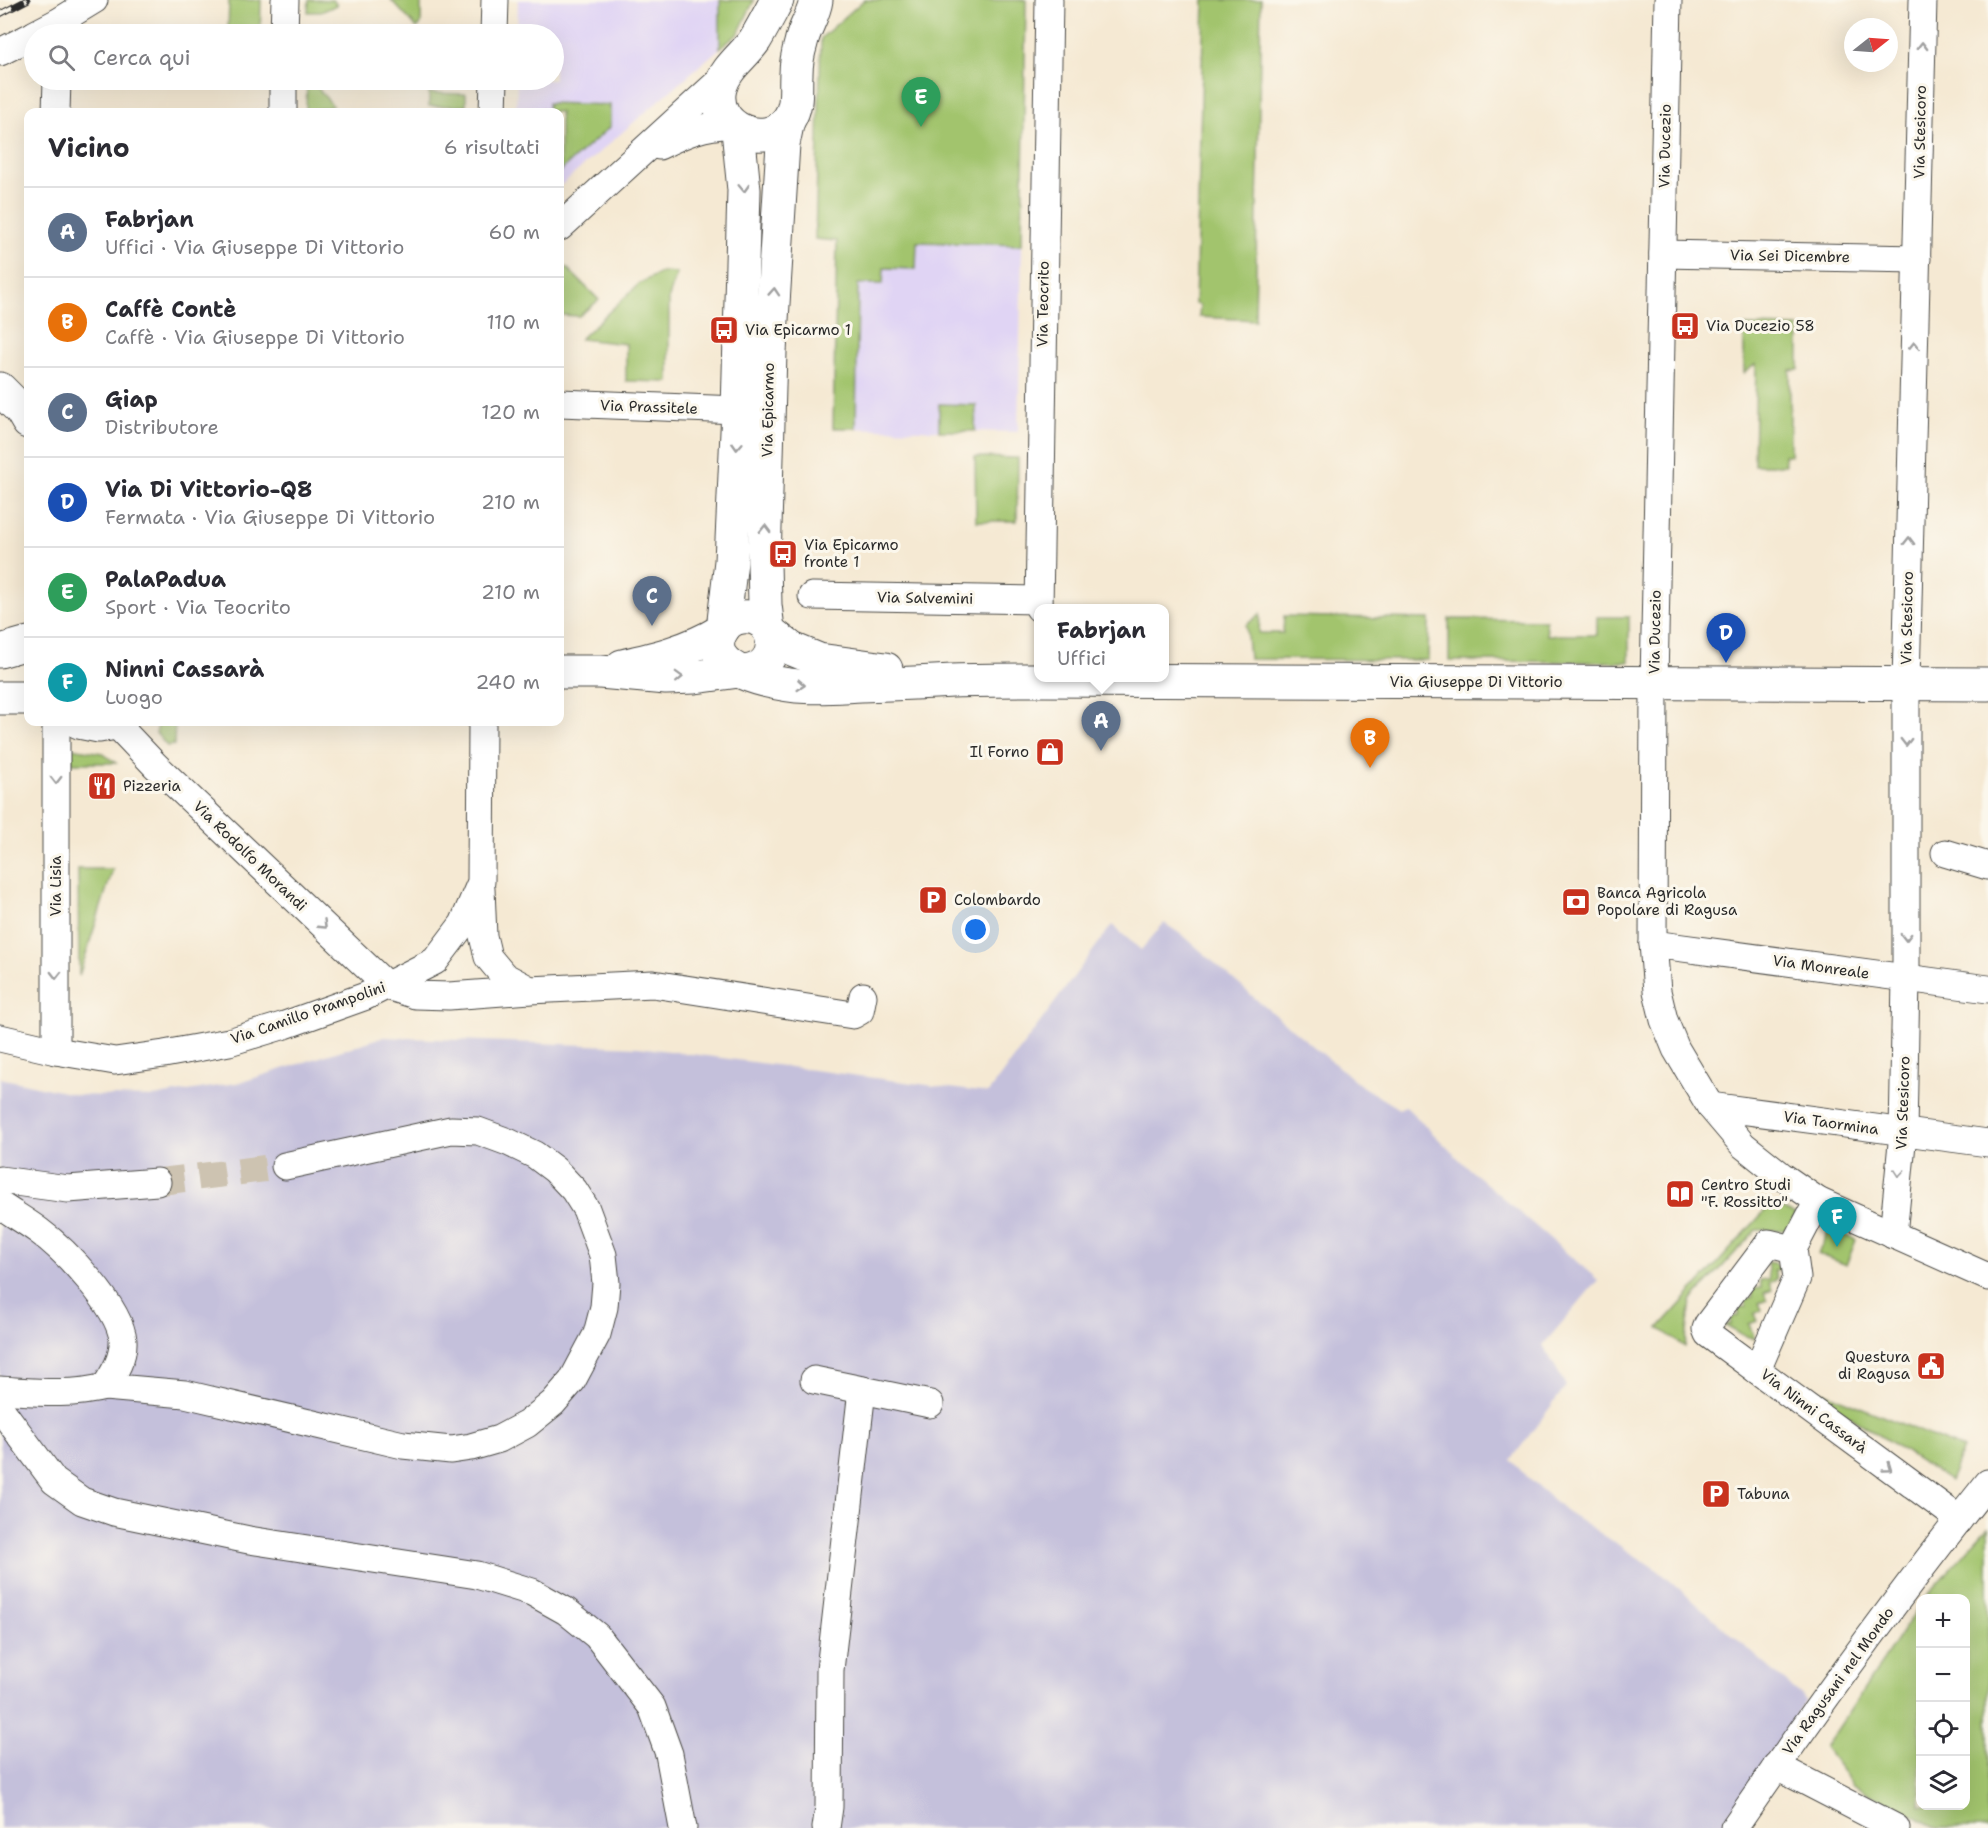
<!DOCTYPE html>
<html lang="it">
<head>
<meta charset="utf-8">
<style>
	body { margin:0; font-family:"Shantell Sans",sans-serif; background:#f2f2f3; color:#2b2b33 }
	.controls { position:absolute; right:18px; bottom:18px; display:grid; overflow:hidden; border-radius:12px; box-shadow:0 6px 24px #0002 }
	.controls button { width:54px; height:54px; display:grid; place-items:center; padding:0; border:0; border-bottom:2px solid #e1e1e2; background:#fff; color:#2b2b33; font:30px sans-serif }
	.compass { position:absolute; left:1844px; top:18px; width:54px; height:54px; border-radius:50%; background:#fff; box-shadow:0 6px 24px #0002; rotate:73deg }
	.you { position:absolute; left:976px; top:930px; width:21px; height:21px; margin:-15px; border:4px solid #fff; border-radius:50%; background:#1a73e8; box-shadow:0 0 0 9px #1a73e833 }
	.badge { display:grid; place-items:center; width:39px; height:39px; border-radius:50%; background:#0b8043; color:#fff; font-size:20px; font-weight:700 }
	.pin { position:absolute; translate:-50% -50px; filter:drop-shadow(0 2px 3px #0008) }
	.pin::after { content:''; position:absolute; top:32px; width:21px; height:18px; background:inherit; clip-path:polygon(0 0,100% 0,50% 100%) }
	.popup { position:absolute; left:1034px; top:604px; width:135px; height:78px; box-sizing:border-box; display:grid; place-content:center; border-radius:12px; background:#fff; filter:drop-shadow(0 2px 4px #0005); font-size:20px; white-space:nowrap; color:#7c7c81 }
	.popup b { font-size:22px; color:#2b2b33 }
	.popup::after { content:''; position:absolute; left:50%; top:100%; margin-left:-12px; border:12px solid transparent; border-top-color:#fff }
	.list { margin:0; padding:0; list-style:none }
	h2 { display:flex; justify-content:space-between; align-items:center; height:78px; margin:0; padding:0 24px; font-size:26px }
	h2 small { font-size:20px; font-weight:400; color:#7c7c81 }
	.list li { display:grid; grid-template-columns:39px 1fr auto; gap:18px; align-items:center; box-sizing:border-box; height:90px; padding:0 24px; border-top:2px solid #e1e1e2 }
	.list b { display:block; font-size:22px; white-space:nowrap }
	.list p { margin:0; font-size:20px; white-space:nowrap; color:#7c7c81 }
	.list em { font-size:20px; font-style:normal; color:#7c7c81 }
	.icon { flex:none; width:33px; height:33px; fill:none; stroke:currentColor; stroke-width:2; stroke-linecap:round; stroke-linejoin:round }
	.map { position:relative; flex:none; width:1988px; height:1828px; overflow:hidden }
	.search { position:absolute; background:#fff; box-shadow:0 6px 24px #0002; left:24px; top:24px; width:540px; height:66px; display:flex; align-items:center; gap:15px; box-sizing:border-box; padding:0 21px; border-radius:33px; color:#7c7c81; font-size:22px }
	.panel { position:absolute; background:#fff; box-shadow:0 6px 24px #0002; left:24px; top:108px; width:540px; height:618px; border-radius:12px }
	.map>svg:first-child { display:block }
	.built { fill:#e0d4f4 }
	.industrial { fill:#c4c0db }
	.green { fill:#a2c46d; stroke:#66784c; stroke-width:1.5 }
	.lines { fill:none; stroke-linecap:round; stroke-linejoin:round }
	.street-tunnel { stroke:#cdc3b1; stroke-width:27; stroke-dasharray:27 14; stroke-linecap:butt }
	.street-casing { stroke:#494844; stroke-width:29 }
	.secondary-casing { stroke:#494844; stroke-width:35 }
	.primary-casing { stroke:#494844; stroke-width:35 }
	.street { stroke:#fff; stroke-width:27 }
	.secondary { stroke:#fff; stroke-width:33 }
	.primary { stroke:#fff; stroke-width:33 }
	.rail-casing { stroke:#2b2b2b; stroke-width:7 }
	.rail { stroke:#fbf7ec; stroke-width:4.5; stroke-dasharray:14; stroke-linecap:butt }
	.oneway { stroke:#a0a0a0 }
	.labels { text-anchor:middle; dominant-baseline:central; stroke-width:6; stroke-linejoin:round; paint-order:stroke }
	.street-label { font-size:15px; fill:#2b2b2b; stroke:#fbf7ec }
	.poi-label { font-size:15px; fill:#2b2b2b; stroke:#fbf7ec; text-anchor:start }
</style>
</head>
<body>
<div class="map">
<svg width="1988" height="1828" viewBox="0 0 1988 1828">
	<rect width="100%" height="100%" fill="#fbf7ec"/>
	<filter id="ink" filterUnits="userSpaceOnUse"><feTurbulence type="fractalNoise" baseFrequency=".0167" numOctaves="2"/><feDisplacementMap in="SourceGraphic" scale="12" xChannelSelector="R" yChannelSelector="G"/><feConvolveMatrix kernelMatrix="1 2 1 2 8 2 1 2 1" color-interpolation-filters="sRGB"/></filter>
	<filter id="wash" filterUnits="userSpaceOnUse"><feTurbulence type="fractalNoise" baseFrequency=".008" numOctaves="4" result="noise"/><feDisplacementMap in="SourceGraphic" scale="24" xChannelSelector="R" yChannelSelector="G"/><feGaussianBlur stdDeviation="1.35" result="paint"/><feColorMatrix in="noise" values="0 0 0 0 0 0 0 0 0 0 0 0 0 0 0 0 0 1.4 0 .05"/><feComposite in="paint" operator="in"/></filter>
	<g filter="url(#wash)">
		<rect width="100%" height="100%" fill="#f5e9d3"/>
		<!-- built -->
		<g class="built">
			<path d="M518 0H720V48L560 186V112H516L517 80H554V34H517Z"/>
			<path d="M837 240 1022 245 1018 432 833 428Z"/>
		</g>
		<!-- industrial -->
		<path class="industrial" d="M1164 923 1185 937 1258 1001 1363 1087 1399 1109 1405 1106 1467 1167 1598 1280 1543 1345 1566 1386 1511 1460 1528 1478 1566 1511 1659 1571 1806 1700 1720 1828H0V1078L77 1095 152 1097 242 1082 383 1037 638 1047 988 1093 1112 925 1141 950Z"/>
		<!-- green -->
		<g class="green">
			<path d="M229 0H261L260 34H228Z"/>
			<path d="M309 0H333L337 5 321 12H308Z"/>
			<path d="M391 0H421V24L417 28Z"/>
			<path d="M720 0H754L738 34 720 48Z"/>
			<path d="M864 0H1026L1022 245 917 242 916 269 884 268 883 284H858L856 428H833L837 241 815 239 821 38Z"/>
			<path d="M1204 0H1261L1255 320 1199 317 1200 305 1195 304Z"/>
			<path d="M307 80H311L333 106 306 112Z"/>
			<path d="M429 93 466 94V106H429Z"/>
			<path d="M548 103 610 105V127L560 171V112H530V110H548Z"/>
			<path d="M566 267 599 300 579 316 560 315V273Z"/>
			<path d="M662 272 677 273 669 297V382L626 381V344L580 339 640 283Z"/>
			<path d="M1744 326 1799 327V369L1790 370V455H1784L1785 465H1754L1756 364 1744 373Z"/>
			<path d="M939 404 976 405 975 431H939Z"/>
			<path d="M975 457 1018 458 1017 521H976Z"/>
			<path d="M1260 614 1259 633H1283L1284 616 1429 619 1428 660 1249 659 1246 625Z"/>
			<path d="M1597 617H1629V662L1449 661V619L1546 620 1547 635H1597Z"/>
			<path d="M159 722H175L174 745 167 746 156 733Z"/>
			<path d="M71 748 102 753 116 763H72Z"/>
			<path d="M78 869H113L79 976Z"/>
			<path d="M1771 1204 1796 1214 1786 1230H1756L1691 1301 1685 1347 1659 1328Z"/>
			<path d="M1829 1229 1856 1240 1846 1265 1818 1254Z"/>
			<path d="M1767 1262 1774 1263 1781 1268 1774 1271 1777 1279 1769 1283 1772 1290 1764 1293 1767 1300 1759 1303 1762 1310 1754 1314 1757 1321 1749 1324 1755 1339 1740 1334 1724 1325 1731 1324 1730 1317 1738 1316V1308L1746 1307 1745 1299 1753 1297 1752 1289 1761 1288 1760 1280 1769 1279Z"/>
			<path d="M1794 1380 1963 1449 1950 1481Z"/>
			<path d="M1988 1527V1828H1938L1853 1785 1825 1748 1920 1605V1806H1966V1598H1925Z"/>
		</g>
	</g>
	<g filter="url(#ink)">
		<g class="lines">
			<!-- street-tunnel -->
			<path class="street-tunnel" d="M157 1182 285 1166"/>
			<!-- street casing -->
			<g class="street-casing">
				<g id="street">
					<path d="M1668 0 1654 682 1653 944 1657 991 1664 1020 1676 1049 1710 1106 1743 1145 1782 1176 1818 1201 1988 1277"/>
					<path d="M35 34 58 22 94 0"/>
					<path d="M284 34 285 0"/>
					<path d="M494 34 495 0"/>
					<path d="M0 52 34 35"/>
					<path d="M56 112 57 80"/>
					<path d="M283 112V80"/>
					<path d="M493 112 494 80"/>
					<path d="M659 146C683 134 705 124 733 125"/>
					<path d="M560 227 724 77"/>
					<path d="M1663 254 1917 259"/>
					<path d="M560 403 738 410"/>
					<path d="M812 596 1038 600"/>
					<path d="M1039 608 1049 0"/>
					<path d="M56 722V1051"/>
					<path d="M116 724 155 765 387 986 415 995 449 996 530 990"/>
					<path d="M1945 853 1988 866"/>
					<path d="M481 889 483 936 488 957 504 976 530 990 653 984 853 1015 860 1011 863 996"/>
					<path d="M1653 944 1988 989"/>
					<path d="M0 1038 56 1051 115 1061 164 1054 229 1042 285 1025 366 996 435 961 463 924 481 882 482 722"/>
					<path d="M1710 1106 1988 1143"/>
					<path d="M0 1180 68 1189 157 1182"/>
					<path d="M0 1205C13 1214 27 1222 39 1231 65 1250 120 1307 123 1340 124 1358 114 1373 105 1387 70 1396 36 1392 0 1390"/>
					<path d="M1893 1235 1903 1133 1906 978V683L1923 0"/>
					<path d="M1793 1249 1769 1243 1708 1324 1706 1329 1708 1334 1959 1519"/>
					<path d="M1757 1370 1797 1278 1793 1249 1818 1201"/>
					<path d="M814 1380 930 1404"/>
					<path d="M105 1387 185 1394 403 1445 451 1450 471 1447 499 1439 527 1424 553 1403 572 1381 597 1334 604 1307 606 1283 603 1255 586 1209 574 1190 555 1170 535 1155 508 1142 478 1131 451 1130 285 1166"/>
					<path d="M0 1408 54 1481 82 1501 114 1512 249 1540 477 1575 532 1592 566 1611 597 1636 652 1707 669 1754 683 1828"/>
					<path d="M1776 1766 1896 1828"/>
					<path d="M826 1828 829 1807 830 1670 862 1390"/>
					<path d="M1734 1828C1815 1710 1899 1594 1988 1483"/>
				</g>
			</g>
			<!-- secondary casing -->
			<g class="secondary-casing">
				<g id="secondary">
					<path d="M777 0C770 13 763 27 755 40 744 56 725 68 720 88 710 127 766 152 789 119 798 105 795 90 796 74 796 64 798 53 801 43 804 28 814 15 816 0"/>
					<path d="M0 389 21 410 28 422"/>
					<path d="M723 629 731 561 738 410 744 190 738 130"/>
					<path d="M768 629 765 605 764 562 770 352 783 144 788 120"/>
				</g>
			</g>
			<!-- primary casing -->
			<g class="primary-casing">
				<g id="primary">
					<path d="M770 632 792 649 819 660 886 669"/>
					<path d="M0 651 28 643"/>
					<path d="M622 666C657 658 690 650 721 631"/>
					<path d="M560 672H600L666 678 695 677 739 671"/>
					<path d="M744 672C785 668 779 613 742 617 733 618 725 624 721 632 701 671 772 683 797 686 818 688 840 686 861 685 892 684 922 683 952 681 981 680 1010 680 1039 680L1988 684"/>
					<path d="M0 698H28"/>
					<path d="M79 722 99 726 121 722"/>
				</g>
			</g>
			<!-- street -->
			<use href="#street" class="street"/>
			<!-- secondary -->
			<use href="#secondary" class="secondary"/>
			<!-- primary -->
			<use href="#primary" class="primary"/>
			<!-- rail casing -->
			<g class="rail-casing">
				<path id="rail" d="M0 14 27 0"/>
			</g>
			<!-- rail -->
			<use href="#rail" class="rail"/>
		</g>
		<!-- one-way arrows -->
		<defs><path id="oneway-chevron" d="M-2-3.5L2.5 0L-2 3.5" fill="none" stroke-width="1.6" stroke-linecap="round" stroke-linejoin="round" transform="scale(1.5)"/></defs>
		<g class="oneway">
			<use href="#oneway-chevron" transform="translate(1922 46) rotate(-89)"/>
			<use href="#oneway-chevron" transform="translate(744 188) rotate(88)"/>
			<use href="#oneway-chevron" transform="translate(774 292) rotate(-86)"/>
			<use href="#oneway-chevron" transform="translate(1914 346) rotate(-89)"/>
			<use href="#oneway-chevron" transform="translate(737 446) rotate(93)"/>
			<use href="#oneway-chevron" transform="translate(765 529) rotate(-89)"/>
			<use href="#oneway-chevron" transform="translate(1909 541) rotate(-89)"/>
			<use href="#oneway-chevron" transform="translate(679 677) rotate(-2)"/>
			<use href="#oneway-chevron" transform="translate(801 685) rotate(4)"/>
			<use href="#oneway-chevron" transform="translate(1906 742) rotate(90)"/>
			<use href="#oneway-chevron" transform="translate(56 780) rotate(90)"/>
			<use href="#oneway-chevron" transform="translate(323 925) rotate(44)"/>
			<use href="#oneway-chevron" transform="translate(1906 937) rotate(90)"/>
			<use href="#oneway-chevron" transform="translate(56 975) rotate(90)"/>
			<use href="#oneway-chevron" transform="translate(1899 1173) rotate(95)"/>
			<use href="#oneway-chevron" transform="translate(1888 1468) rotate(36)"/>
		</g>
	</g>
	<!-- icons -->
	<defs>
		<g id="bus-square" transform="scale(1.5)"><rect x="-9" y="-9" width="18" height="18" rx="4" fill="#c8321e" stroke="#fbf7ec"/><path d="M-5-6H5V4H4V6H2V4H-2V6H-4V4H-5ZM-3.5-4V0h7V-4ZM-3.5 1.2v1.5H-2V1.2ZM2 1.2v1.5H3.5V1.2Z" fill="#fff"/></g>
		<g id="shop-square" transform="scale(1.5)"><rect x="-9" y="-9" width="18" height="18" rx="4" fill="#c8321e" stroke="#fbf7ec"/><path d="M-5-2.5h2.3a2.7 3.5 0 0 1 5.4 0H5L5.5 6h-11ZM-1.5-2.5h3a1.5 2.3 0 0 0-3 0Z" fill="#fff"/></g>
		<g id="restaurant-square" transform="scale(1.5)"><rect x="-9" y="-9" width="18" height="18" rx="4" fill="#c8321e" stroke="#fbf7ec"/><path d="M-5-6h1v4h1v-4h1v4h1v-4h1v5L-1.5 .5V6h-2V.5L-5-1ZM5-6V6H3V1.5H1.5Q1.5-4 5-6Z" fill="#fff"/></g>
		<g id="parking-square" transform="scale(1.5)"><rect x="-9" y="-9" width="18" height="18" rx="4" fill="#c8321e" stroke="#fbf7ec"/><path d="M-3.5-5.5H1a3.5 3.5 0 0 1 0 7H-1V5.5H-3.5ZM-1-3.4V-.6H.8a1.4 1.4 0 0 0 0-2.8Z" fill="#fff"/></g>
		<g id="bank-square" transform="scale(1.5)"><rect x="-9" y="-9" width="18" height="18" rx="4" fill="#c8321e" stroke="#fbf7ec"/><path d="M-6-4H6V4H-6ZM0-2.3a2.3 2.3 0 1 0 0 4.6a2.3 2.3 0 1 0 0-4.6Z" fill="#fff"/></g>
		<g id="library-square" transform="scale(1.5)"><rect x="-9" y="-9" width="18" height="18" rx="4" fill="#c8321e" stroke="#fbf7ec"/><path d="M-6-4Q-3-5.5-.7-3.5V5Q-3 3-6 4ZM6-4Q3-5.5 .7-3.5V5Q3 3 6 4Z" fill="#fff"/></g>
		<g id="civic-square" transform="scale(1.5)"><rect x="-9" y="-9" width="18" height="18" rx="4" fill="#c8321e" stroke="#fbf7ec"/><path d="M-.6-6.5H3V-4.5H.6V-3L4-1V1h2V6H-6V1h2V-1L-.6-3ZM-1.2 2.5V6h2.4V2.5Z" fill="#fff"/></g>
	</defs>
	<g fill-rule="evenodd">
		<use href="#bus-square" x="1685" y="326"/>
		<use href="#bus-square" x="724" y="330"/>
		<use href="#bus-square" x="783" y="554"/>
		<use href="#shop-square" x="1050" y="752"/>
		<use href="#restaurant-square" x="102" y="786"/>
		<use href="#parking-square" x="933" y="900"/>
		<use href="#bank-square" x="1576" y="902"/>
		<use href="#library-square" x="1680" y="1194"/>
		<use href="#civic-square" x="1931" y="1366"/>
		<use href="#parking-square" x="1716" y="1494"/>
	</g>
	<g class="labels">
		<!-- street labels -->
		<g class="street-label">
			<text transform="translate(1920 132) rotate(-89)">Via Stesicoro</text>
			<text transform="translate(1665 146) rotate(-89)">Via Ducezio</text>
			<text transform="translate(1790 256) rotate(1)">Via Sei Dicembre</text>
			<text transform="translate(1043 304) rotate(-89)">Via Teocrito</text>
			<text transform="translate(649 407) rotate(2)">Via Prassitele</text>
			<text transform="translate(768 410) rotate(-89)">Via Epicarmo</text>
			<text transform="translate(925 598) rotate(1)">Via Salvemini</text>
			<text transform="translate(1907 618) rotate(-89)">Via Stesicoro</text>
			<text transform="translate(1655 632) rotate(-89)">Via Ducezio</text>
			<text x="1476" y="682">Via Giuseppe Di Vittorio</text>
			<text transform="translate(250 856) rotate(44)">Via Rodolfo Morandi</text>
			<text transform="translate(56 886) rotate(-90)">Via Lisia</text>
			<text transform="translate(1821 967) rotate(8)">Via Monreale</text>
			<text transform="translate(308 1013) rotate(-19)">Via Camillo Prampolini</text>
			<text transform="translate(1903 1103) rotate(-88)">Via Stesicoro</text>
			<text transform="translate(1831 1123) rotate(8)">Via Taormina</text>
			<text transform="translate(1814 1411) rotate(37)">Via Ninni Cassarà</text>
			<text transform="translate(1838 1681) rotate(-54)">Via Ragusani nel Mondo</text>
		</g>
		<!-- poi labels -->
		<g class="poi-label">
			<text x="1706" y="326">Via Ducezio 58</text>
			<text x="745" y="330">Via Epicarmo 1</text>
			<text x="804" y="545">Via Epicarmo<tspan x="804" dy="17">fronte 1</tspan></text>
			<text x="1029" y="752" text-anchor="end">Il Forno</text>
			<text x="123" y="786">Pizzeria</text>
			<text x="1597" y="893">Banca Agricola<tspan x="1597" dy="17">Popolare di Ragusa</tspan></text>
			<text x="954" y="900">Colombardo</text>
			<text x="1701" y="1185">Centro Studi<tspan x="1701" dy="17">"F. Rossitto"</tspan></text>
			<text x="1910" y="1357" text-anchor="end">Questura<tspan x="1910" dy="17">di Ragusa</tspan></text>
			<text x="1737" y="1494">Tabuna</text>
		</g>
	</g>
</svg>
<div class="controls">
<button>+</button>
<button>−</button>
<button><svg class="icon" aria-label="locate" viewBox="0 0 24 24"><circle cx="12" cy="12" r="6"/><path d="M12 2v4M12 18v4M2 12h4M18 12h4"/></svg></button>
<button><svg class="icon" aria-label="layers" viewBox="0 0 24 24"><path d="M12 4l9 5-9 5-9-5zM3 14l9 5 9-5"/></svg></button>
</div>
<svg class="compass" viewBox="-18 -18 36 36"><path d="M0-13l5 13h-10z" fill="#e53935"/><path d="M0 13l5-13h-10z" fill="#7c7c81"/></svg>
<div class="you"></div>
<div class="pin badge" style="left:1101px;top:751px;background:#5c6f8a">A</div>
<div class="popup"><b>Fabrjan</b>Uffici</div>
<div class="pin badge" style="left:1370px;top:768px;background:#e8710a">B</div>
<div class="pin badge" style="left:652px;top:626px;background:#5c6f8a">C</div>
<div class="pin badge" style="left:1726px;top:663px;background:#1a4fb4">D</div>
<div class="pin badge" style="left:921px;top:127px;background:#2e9e5b">E</div>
<div class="pin badge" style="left:1837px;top:1247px;background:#0f9aa8">F</div>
<div class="search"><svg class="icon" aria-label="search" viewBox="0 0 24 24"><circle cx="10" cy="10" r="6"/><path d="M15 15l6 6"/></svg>Cerca qui</div>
<section class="panel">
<h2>Vicino<small>6 risultati</small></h2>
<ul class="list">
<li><span class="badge" style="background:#5c6f8a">A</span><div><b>Fabrjan</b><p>Uffici · Via Giuseppe Di Vittorio</p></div><em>60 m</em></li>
<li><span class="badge" style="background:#e8710a">B</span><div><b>Caffè Contè</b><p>Caffè · Via Giuseppe Di Vittorio</p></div><em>110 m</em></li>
<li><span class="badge" style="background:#5c6f8a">C</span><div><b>Giap</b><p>Distributore</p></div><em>120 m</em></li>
<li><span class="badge" style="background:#1a4fb4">D</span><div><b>Via Di Vittorio-Q8</b><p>Fermata · Via Giuseppe Di Vittorio</p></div><em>210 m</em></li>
<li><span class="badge" style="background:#2e9e5b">E</span><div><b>PalaPadua</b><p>Sport · Via Teocrito</p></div><em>210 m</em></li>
<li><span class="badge" style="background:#0f9aa8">F</span><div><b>Ninni Cassarà</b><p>Luogo</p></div><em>240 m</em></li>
</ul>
</section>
</div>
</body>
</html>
